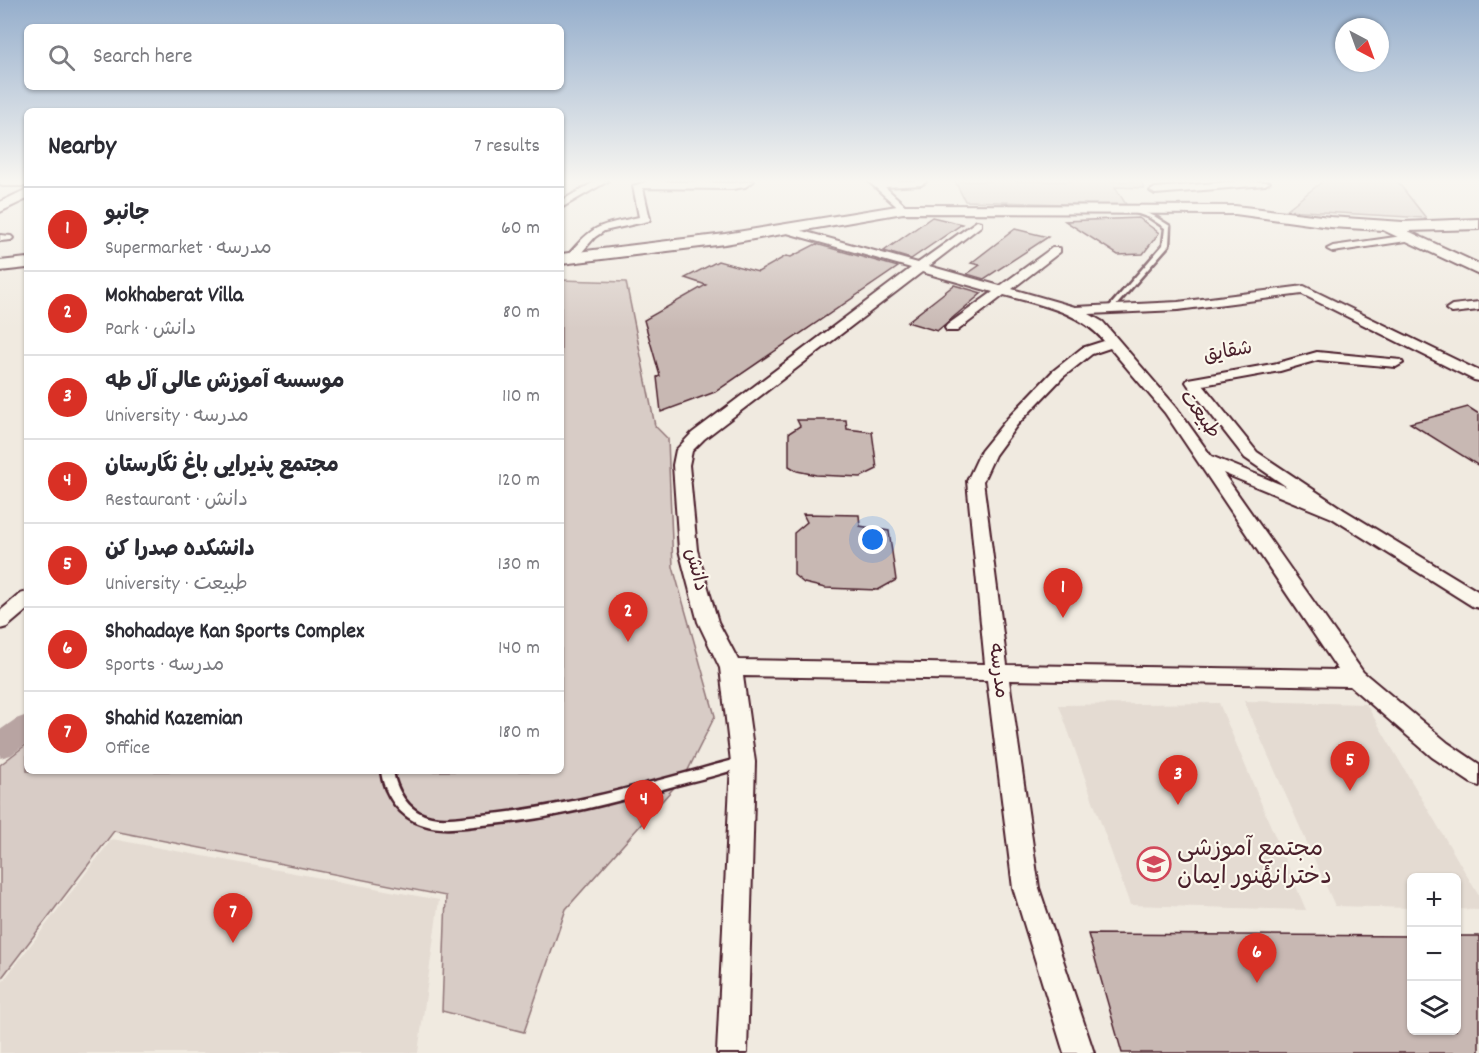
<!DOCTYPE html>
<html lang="en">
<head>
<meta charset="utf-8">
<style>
	body { margin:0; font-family:Dekko,"Playpen Sans Arabic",sans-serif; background:#f2f2f3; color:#2b2b33 }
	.controls { position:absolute; right:18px; bottom:18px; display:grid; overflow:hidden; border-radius:9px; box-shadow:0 2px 4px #0004 }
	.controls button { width:54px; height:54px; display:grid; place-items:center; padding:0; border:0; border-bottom:2px solid #e1e1e2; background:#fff; color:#2b2b33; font:30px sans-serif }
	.compass { position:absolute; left:1335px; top:18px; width:54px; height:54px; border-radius:50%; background:#fff; box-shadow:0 2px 4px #0004; rotate:139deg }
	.you { position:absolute; left:873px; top:540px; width:21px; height:21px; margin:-15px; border:4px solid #fff; border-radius:50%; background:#1a73e8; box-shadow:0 0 0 9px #1a73e833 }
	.badge { display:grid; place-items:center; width:39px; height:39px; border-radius:50%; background:#d93025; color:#fff; font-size:20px; font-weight:700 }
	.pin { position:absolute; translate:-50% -50px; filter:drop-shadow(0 2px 3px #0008) }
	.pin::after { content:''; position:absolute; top:32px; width:21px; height:18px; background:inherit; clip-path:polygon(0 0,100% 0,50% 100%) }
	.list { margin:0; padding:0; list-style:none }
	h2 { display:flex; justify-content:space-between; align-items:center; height:78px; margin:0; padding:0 24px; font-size:26px }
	h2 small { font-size:20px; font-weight:400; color:#7c7c81 }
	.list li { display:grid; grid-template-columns:39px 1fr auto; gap:18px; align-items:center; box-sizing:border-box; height:84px; padding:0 24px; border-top:2px solid #e1e1e2 }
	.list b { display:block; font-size:22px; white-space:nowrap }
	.list p { margin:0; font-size:20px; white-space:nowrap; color:#7c7c81 }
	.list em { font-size:20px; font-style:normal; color:#7c7c81 }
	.icon { flex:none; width:33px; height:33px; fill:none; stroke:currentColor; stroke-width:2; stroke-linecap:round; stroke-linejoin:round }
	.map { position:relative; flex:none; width:1479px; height:1053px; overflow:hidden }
	.search { position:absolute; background:#fff; box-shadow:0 2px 4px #0004; left:24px; top:24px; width:540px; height:66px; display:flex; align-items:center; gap:15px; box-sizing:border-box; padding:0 21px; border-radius:9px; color:#7c7c81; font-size:22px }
	.panel { position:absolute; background:#fff; box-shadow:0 2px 4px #0004; left:24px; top:108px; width:540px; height:666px; border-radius:9px }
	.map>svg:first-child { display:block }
	.built { fill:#e4dbd2 }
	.green { fill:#d8ccc6; stroke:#917678; stroke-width:1.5 }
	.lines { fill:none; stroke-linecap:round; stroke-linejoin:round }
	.canal { fill:#b8a4a2; fill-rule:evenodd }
	.building { fill:#c8b8b3; stroke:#4a1f2b; stroke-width:1.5 }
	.lane-casing { stroke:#4a1f2b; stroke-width:5 }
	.street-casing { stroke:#4a1f2b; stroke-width:4 }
	.secondary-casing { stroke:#4a1f2b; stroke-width:4 }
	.lane { fill:#fbf7ec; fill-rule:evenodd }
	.street { fill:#fbf7ec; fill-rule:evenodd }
	.secondary { fill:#fbf7ec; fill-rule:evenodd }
	.labels { text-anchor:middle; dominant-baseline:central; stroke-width:4.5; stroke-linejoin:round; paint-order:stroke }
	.street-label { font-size:20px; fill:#4a1f2b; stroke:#fbf7ec }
	.near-poi-label { font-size:24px; fill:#4a1f2b; stroke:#fbf7ec; text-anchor:start }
</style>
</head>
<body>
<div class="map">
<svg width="1479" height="1053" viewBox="0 0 1479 1053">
	<rect width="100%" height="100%" fill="#f0eae0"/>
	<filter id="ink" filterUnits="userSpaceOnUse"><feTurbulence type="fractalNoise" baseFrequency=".0167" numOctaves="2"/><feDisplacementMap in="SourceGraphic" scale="12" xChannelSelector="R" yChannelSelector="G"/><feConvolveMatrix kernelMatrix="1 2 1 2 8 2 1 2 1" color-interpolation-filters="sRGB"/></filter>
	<g filter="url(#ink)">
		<!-- built -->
		<g class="built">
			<path d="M1244 701 1366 704 1479 896V910L1457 909 1456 878H1412L1411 908 1335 906Z"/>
			<path d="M1219 703 1306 910 1130 905 1059 705Z"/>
			<path d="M112 839 439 900 418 1053H0V985Z"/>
		</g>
		<!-- green -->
		<g class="green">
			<path d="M955 181H1141L1144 188 1115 187 1127 206 965 201Z"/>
			<path d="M1323 181H1397L1426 218 1286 210Z"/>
			<path d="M561 280 626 282 655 426 668 439 673 567 715 716 686 774 566 909 524 1032 442 1011 446 896 114 831 0 980V765L27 744V771H561Z"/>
		</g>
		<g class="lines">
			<!-- canal -->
			<path class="canal" d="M27 715V743L11 755 0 758V730L16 719Z"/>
		</g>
		<!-- building -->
		<g class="building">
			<path d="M932 217 962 224 911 259 884 251Z"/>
			<path d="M1139 218 1159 233 1143 254 1118 255 1065 221Z"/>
			<path d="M1015 229 1048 237 984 279 967 274 980 265 971 263Z"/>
			<path d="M816 244 898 267 715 392 661 412 657 377 660 376 644 320 706 285 685 278 718 261 758 272 786 256 791 257Z"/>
			<path d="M954 285 982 293 937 331 907 322Z"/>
			<path d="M1468 407 1479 414V466L1410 423Z"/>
			<path d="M797 420H846L847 429 872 432 877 469 861 477 816 475 797 471 789 466V433L800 426Z"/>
			<path d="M803 514 859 515 860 526 889 531 896 580 878 590 825 588 804 583 794 575V533L807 522Z"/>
			<path d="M1088 934 1412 936V1030H1456V936H1479V1053H1122Z"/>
		</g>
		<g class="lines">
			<!-- lane casing -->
			<g class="lane-casing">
				<g id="lane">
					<path d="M1132 208 1154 216 1170 226 1169 245 1113 309H1109V307L1163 245 1165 228 1150 218 1130 211V209Z"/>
					<path d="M741 758 745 760 747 763 745 766C721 775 695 780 670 787 609 804 547 820 483 825 464 827 442 831 424 825 400 818 384 795 381 771H393C396 790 408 810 427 816 444 821 465 816 482 815 571 807 655 781 741 758Z"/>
				</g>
			</g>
			<!-- street casing -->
			<g class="street-casing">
				<g id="street">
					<path d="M0 181H27V186H3L0 185Z"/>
					<path d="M596 181H608L561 208V201Z"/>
					<path d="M648 181 732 183 754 181 745 187 732 189 643 188 650 219 649 221 604 231 595 237 575 260H567V256C595 223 598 226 639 217L633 186Z"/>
					<path d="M868 181H925L926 182 921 185 885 187 907 207V211L903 212Z"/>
					<path d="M1240 181 1270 182 1265 185 1155 194 1150 191 1155 188Z"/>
					<path d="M977 221 981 222V226L929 266 1000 286 1052 248H1060V252L1012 289 1075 307 1178 302 1304 286 1479 371V381L1474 380 1302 294 1178 310 1089 314 1103 322 1176 407 1211 456 1287 487 1245 458 1188 385 1186 382 1188 379 1278 363 1317 352 1401 360 1403 363 1396 367 1318 360 1280 371 1203 385 1257 452 1344 510 1479 592V608L1472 606 1332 518 1223 473 1363 672 1448 743 1479 764V786L1471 783 1432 757 1350 686 1009 680 1039 888 1094 1053H1064L1013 888 987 680 743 676 755 762 747 1053H717L731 762 720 668 698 622 679 550 673 465 676 450 692 433 911 268 780 231V227H788L918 263ZM922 272 993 292 947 325 945 328 947 331H957L1004 295C1040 305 1079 311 1104 341L1082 348 1053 371 1007 419 981 451 967 481 985 664 738 660 718 622 697 550 689 465 692 451 704 439ZM1110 348 1165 413 1338 670 1007 665 983 481 995 455 1017 425 1063 377 1092 354Z"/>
					<path d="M0 235 11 236 13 238 11 240 0 241Z"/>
					<path d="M1409 235 1413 236V240L1333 252 1327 249 1333 246Z"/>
					<path d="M1479 302V310L1452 313 1446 309 1452 305Z"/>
					<path d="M27 592V610L7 627 0 629V611L20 594Z"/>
				</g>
			</g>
			<!-- secondary casing -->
			<g class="secondary-casing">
				<g id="secondary">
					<path d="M27 189V199L0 212V202Z"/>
					<path d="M903 205 1235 206 1330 217 1403 222 1479 219V229L1408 231 1479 264V275L1383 230 1330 227 1235 214 903 213 725 244 561 264V254L725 234Z"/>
					<path d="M27 258V268L0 271V261Z"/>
				</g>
			</g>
			<!-- lane -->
			<use href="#lane" class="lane"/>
			<!-- street -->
			<use href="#street" class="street"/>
			<!-- secondary -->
			<use href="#secondary" class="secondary"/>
		</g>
	</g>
	<!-- sky -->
	<linearGradient id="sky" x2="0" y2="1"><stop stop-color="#95aecc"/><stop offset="0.55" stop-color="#f8f6f1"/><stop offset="1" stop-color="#f8f6f1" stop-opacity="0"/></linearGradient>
	<rect width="1479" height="329" fill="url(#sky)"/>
	<!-- icons -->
	<defs>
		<g id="school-ring" transform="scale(1.725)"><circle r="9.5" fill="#fbf7ec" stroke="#d1495b" stroke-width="1.5"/><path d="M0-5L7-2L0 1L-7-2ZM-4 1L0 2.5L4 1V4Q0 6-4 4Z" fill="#d1495b"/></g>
	</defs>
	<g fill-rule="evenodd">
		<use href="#school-ring" x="1154" y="864"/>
	</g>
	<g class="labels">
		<!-- street labels -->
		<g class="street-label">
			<text transform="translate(1228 353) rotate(-10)">شقایق</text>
			<text transform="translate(1199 415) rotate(54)">طبیعت</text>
			<text transform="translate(695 570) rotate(76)">دانش</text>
			<text transform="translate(997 671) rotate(83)">مدرسه</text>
		</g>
		<!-- near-poi labels -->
		<g class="near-poi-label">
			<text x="1177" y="850">مجتمع آموزشی<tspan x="1177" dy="28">دخترانهٔنور ایمان</tspan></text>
		</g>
	</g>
</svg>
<div class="controls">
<button>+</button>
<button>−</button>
<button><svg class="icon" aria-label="layers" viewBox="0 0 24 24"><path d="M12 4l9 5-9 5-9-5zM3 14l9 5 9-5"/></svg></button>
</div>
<svg class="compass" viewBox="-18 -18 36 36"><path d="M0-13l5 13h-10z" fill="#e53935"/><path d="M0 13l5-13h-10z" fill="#7c7c81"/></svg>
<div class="you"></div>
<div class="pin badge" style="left:1063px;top:618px">1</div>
<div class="pin badge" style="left:628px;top:642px">2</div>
<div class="pin badge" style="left:1178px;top:805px">3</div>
<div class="pin badge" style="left:644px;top:830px">4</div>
<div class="pin badge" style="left:1350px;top:791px">5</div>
<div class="pin badge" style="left:1257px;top:983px">6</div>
<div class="pin badge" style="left:233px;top:943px">7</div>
<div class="search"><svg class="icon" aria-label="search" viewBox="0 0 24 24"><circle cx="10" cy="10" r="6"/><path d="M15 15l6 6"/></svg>Search here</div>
<section class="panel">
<h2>Nearby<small>7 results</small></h2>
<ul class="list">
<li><span class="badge">1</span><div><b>جانبو</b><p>Supermarket · مدرسه</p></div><em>60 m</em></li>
<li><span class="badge">2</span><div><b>Mokhaberat Villa</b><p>Park · دانش</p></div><em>80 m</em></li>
<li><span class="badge">3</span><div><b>موسسه آموزش عالی آل طه</b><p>University · مدرسه</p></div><em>110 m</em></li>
<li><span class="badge">4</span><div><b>مجتمع پذیرایی باغ نگارستان</b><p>Restaurant · دانش</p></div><em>120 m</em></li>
<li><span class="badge">5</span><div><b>دانشکده صدرا کن</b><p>University · طبیعت</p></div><em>130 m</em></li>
<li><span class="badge">6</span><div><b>Shohadaye Kan Sports Complex</b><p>Sports · مدرسه</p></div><em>140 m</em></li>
<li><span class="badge">7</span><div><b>Shahid Kazemian</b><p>Office</p></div><em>180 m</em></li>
</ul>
</section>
</div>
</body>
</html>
